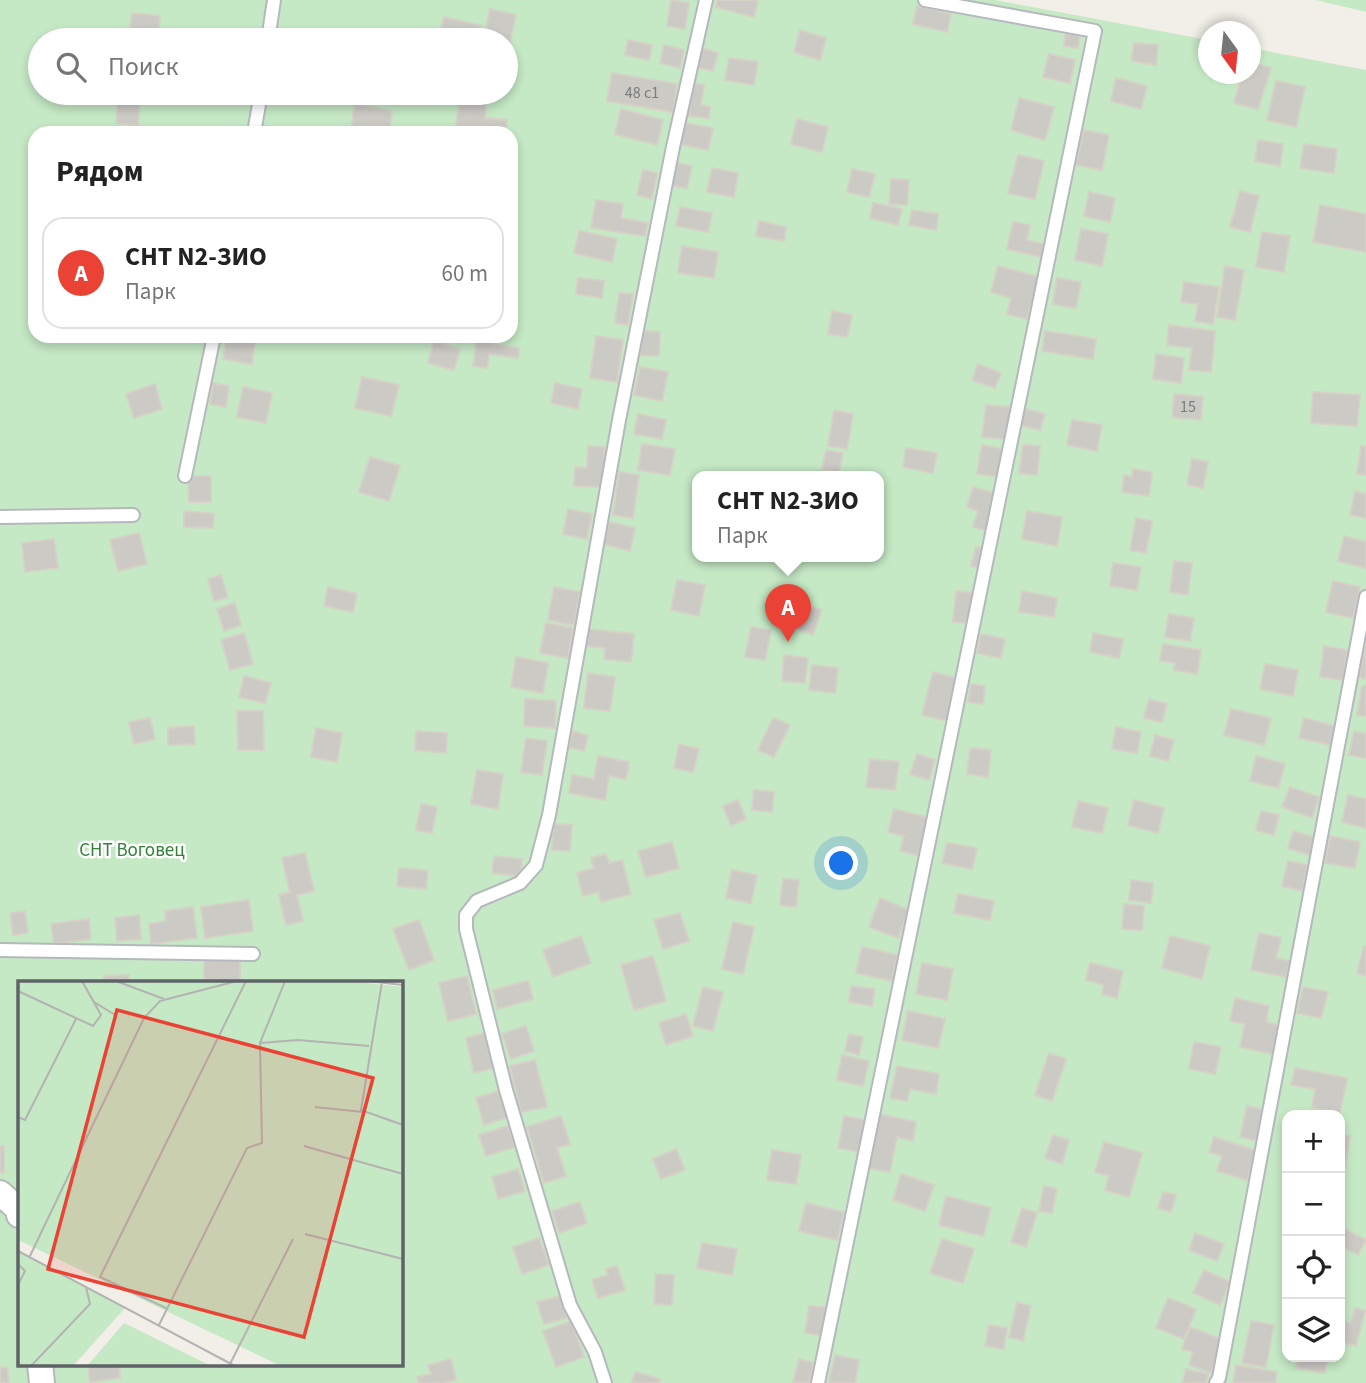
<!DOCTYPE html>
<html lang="ru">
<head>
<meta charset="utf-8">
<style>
	body { margin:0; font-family:"Source Sans 3",sans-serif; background:#f2f2f2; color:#222 }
	.controls { position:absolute; right:21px; bottom:21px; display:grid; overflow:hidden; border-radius:14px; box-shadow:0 4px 10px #0003 }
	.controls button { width:63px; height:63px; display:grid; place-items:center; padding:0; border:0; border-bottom:2px solid #e0e0e0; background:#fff; color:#222; font:35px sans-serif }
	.compass { position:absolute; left:1198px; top:21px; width:63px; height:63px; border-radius:50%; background:#fff; box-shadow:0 4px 10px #0003; rotate:165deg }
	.you { position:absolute; left:842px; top:864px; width:24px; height:24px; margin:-18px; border:5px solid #fff; border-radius:50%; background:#1a73e8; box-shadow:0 0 0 10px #1a73e833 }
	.badge { display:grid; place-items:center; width:46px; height:46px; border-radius:50%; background:#ea4335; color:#fff; font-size:23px; font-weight:700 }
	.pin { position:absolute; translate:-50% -58px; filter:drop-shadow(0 2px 4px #0008) }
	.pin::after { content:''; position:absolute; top:37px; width:24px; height:21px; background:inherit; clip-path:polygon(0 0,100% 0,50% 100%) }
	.popup { position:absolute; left:692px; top:471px; width:192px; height:91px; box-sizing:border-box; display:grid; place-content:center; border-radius:14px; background:#fff; filter:drop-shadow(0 2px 5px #0005); font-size:23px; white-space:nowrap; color:#767676 }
	.popup b { font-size:26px; color:#222 }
	.popup::after { content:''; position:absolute; left:50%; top:100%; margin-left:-14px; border:14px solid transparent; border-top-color:#fff }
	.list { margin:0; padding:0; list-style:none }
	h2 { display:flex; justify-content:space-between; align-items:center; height:91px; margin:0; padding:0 28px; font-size:30px }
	h2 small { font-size:23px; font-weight:400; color:#767676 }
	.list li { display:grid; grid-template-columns:46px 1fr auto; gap:21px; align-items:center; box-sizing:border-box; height:112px; margin:0 14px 14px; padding:0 14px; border:2px solid #e0e0e0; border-radius:21px }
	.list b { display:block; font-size:26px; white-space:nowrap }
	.list p { margin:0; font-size:23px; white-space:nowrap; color:#767676 }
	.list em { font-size:23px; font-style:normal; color:#767676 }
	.icon { flex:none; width:38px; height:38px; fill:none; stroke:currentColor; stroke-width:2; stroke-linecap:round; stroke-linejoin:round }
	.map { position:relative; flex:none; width:1366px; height:1383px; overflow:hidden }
	.search { position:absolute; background:#fff; box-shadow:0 4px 10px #0003; left:28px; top:28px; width:490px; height:77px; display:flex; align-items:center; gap:18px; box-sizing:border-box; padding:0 24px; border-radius:38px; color:#767676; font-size:26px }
	.panel { position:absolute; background:#fff; box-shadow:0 4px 10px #0003; left:28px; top:126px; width:490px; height:217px; border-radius:21px }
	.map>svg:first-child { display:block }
	.green { fill:#c5e8c5; fill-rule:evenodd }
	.building { fill:#cccac5; stroke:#d6d1c6; stroke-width:2 }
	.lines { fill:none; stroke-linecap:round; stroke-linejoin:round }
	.lane-casing { stroke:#b5b8bc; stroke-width:16 }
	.street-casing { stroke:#b5b8bc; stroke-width:28 }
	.lane { stroke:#fff; stroke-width:12 }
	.street { stroke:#fff; stroke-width:24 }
	.labels { text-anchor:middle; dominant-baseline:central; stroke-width:5; stroke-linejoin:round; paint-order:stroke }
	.number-label { font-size:16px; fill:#7a7d7f }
	.park-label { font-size:19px; fill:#348238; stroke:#fff }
	.inset-road { fill:none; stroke:#b3b3b1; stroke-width:2 }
	.view { fill:#ea4335; fill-opacity:0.15; stroke:#ea4335; stroke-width:3.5 }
	.inset-edge { fill:none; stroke:#5f6368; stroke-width:3.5 }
</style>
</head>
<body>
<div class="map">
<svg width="1366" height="1383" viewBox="0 0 1366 1383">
	<rect width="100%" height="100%" fill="#f1efe8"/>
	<!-- green -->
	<g class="green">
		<path d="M0 0H995L1208 40V74H1250L1251 48 1366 70V1383H0ZM40 40H506V93H40ZM35 133H511V336H35ZM697 476H879V556H697ZM19 982H401V1364H19ZM1287 1115H1340V1357H1287Z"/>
		<path d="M1316 0H1366V12Z"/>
	</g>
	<!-- building -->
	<g class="building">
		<path d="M671 0 689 3 685 29 667 26Z"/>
		<path d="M717 0H758L754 17 716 7Z"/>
		<path d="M917 6 951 14 947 32 913 24Z"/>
		<path d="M490 9 516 15 508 51H506V40H483Z"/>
		<path d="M132 13 160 16 157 40H129Z"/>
		<path d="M444 17 482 26 479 40H449L439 38Z"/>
		<path d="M800 30 826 38 820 60 794 52Z"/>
		<path d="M1066 31 1080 33 1078 48 1064 46Z"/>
		<path d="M628 40 652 45 649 60 625 55Z"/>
		<path d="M1134 43 1158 45 1156 65 1131 61Z"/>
		<path d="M664 45 684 50 680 68 660 63Z"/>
		<path d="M701 48 718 53 713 71 696 67Z"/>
		<path d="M1049 54 1075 60 1070 83 1043 77Z"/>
		<path d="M729 58 758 62 754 85 725 80Z"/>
		<path d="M1250 62 1271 68 1258 109 1234 103 1242 74H1250Z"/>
		<path d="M612 73 677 84 673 112 607 101Z"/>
		<path d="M1116 78 1147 86 1141 109 1111 101Z"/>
		<path d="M1276 81 1305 87 1296 127 1267 120Z"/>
		<path d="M693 83 704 85 701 105 710 107 709 118 689 116Z"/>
		<path d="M460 96 487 99 485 118 507 120 506 132 456 126Z"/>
		<path d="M118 98 140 100 138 125 116 123Z"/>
		<path d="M1019 98 1054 107 1045 140 1011 130Z"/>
		<path d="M355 104 392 111 389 133 351 128Z"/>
		<path d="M621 109 663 120 657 145 615 134Z"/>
		<path d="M797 119 828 127 822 152 791 144Z"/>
		<path d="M685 123 713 128 708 150 680 144Z"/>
		<path d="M258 125 291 130V133H257Z"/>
		<path d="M1084 130 1109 135 1102 170 1076 165Z"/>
		<path d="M1258 140 1283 144 1280 166 1255 161Z"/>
		<path d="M1304 144 1337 149 1334 173 1300 168Z"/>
		<path d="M1018 155 1044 161 1035 199 1008 193Z"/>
		<path d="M673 162 692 166 687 188 668 185Z"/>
		<path d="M712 168 738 173 734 197 707 192Z"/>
		<path d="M852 169 875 174 869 197 847 192Z"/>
		<path d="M643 170 657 173 652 199 637 195Z"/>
		<path d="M891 179 909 180 907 205 889 204Z"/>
		<path d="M1240 191 1259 196 1250 232 1230 227Z"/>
		<path d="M1089 192 1115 198 1110 222 1084 216Z"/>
		<path d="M596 200 623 204 621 218 648 223 645 236 591 228Z"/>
		<path d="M873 203 902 209 898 225 870 218Z"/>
		<path d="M1320 205 1366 214V252L1313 242Z"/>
		<path d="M680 207 712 213 708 232 676 226Z"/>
		<path d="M912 210 938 214 936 230 909 225Z"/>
		<path d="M759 221 786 227 784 241 756 236Z"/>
		<path d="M1013 222 1030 225 1027 240 1048 245 1045 258 1007 249Z"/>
		<path d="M1081 229 1108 234 1102 266 1075 260Z"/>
		<path d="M579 231 617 239 612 262 574 253Z"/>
		<path d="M1262 232 1290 236 1284 272 1256 267Z"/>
		<path d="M682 246 718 252 714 278 678 273Z"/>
		<path d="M998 266 1039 277 1027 319 1007 314 1011 298 991 292Z"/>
		<path d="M1225 266 1244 270 1235 320 1217 317Z"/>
		<path d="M578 278 604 281 602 298 576 294Z"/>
		<path d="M1057 278 1081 282 1076 308 1053 304Z"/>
		<path d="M1184 282 1219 287 1213 324 1195 321 1198 304 1181 302Z"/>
		<path d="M619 293 633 294 628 325 615 323Z"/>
		<path d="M832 311 852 315 847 337 828 334Z"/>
		<path d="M1169 325 1215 331 1211 372 1189 370 1192 348 1167 345Z"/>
		<path d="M641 331 660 332 659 356 640 355Z"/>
		<path d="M1045 331 1096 339 1093 359 1042 351Z"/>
		<path d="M227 336 255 341 252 364 223 359Z"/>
		<path d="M477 336H492L491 344 519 348 518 358 489 354 487 368 473 366Z"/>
		<path d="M596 336 623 340 617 382 590 378Z"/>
		<path d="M434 342 460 349 454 370 428 363Z"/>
		<path d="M1156 354 1184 358 1181 383 1153 379Z"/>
		<path d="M978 364 1001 373 995 388 972 380Z"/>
		<path d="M640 367 668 372 662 401 634 395Z"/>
		<path d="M362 377 399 385 391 416 355 408Z"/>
		<path d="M213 383 229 386 226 407 210 404Z"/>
		<path d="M555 383 582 389 578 409 551 403Z"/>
		<path d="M155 384 162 409 134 418 126 394Z"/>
		<path d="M243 387 272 393 266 423 237 417Z"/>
		<path d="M1313 392 1360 395 1357 426 1311 423Z"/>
		<path d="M1174 394 1203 397 1201 420 1172 417Z"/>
		<path d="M986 405 1010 407 1007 439 982 437Z"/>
		<path d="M1025 409 1045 414 1040 430 1020 425Z"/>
		<path d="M834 410 853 414 847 449 828 446Z"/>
		<path d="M638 414 666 420 662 439 634 434Z"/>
		<path d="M1072 420 1102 425 1097 451 1067 445Z"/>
		<path d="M642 444 675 449 670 475 638 470Z"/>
		<path d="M982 445 1004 449 999 477 977 474Z"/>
		<path d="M1023 445 1040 446 1037 475 1019 473Z"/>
		<path d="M588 446 605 447 603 487 574 486 575 467 587 468Z"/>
		<path d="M1361 446 1366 447V475L1357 474Z"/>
		<path d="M906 448 937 453 933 473 903 467Z"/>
		<path d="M826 450 843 453 839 473 822 470Z"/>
		<path d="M370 457 400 466 389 501 359 492Z"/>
		<path d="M1192 459 1208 462 1203 488 1187 485Z"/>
		<path d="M1133 469 1152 472 1149 496 1122 492 1124 475 1132 477Z"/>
		<path d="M619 472 639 475 633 518 613 515Z"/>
		<path d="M188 476H211V502H189Z"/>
		<path d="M973 487 1001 495 991 532 973 527 978 511 967 507Z"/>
		<path d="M1355 491 1366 494V518L1350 515Z"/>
		<path d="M568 509 592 514 587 539 563 534Z"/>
		<path d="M184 511 214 514 213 528 184 527Z"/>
		<path d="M1027 511 1062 517 1057 546 1022 539Z"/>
		<path d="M1136 518 1152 521 1146 553 1130 550Z"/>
		<path d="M609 522 635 528 630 551 604 544Z"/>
		<path d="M139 533 147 564 118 571 110 540Z"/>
		<path d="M1344 536 1366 542V568L1338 561Z"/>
		<path d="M54 539 58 568 25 572 22 543Z"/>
		<path d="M976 547 989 550 985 569 971 566Z"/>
		<path d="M1174 561 1192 563 1188 595 1170 592Z"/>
		<path d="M1113 563 1141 567 1137 590 1110 586Z"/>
		<path d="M221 575 228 597 214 601 208 579Z"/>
		<path d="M677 580 705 585 699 616 671 610Z"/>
		<path d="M1333 581 1360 587 1353 618 1326 612Z"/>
		<path d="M328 587 357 594 353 612 324 606Z"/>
		<path d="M554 587 580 592 574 625 548 620Z"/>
		<path d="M956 591 978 593 976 624 953 622Z"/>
		<path d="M1022 591 1057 598 1054 617 1019 612Z"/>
		<path d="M235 603 241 625 224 631 217 609Z"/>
		<path d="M806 605 822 610 813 635 797 629Z"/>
		<path d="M1169 614 1194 618 1190 641 1165 637Z"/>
		<path d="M546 623 573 628 568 658 540 653Z"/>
		<path d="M751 627 771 630 765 660 745 657Z"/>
		<path d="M587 629 634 634 631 662 604 659 605 648 585 646Z"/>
		<path d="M244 633 253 664 230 670 221 640Z"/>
		<path d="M1093 633 1123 639 1119 658 1090 652Z"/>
		<path d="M981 634 1005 639 1001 658 977 653Z"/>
		<path d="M1163 644 1201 650 1197 674 1174 670 1175 663 1160 661Z"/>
		<path d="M1324 646 1347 650 1343 680 1320 677Z"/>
		<path d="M1366 646V679L1359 677Z"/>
		<path d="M784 655 808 658 805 683 782 681Z"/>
		<path d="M516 657 548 663 543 693 511 687Z"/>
		<path d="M1265 664 1298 670 1293 696 1260 689Z"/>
		<path d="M812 665 838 668 835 693 809 690Z"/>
		<path d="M933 672 964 680 953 722 922 715Z"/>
		<path d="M588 673 615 677 610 711 584 708Z"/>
		<path d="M244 676 271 683 265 703 239 697Z"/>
		<path d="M971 684 985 686 983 704 968 702Z"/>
		<path d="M1362 686H1366V716L1357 715Z"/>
		<path d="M525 699 556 701 555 728 524 726Z"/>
		<path d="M1149 699 1167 704 1162 722 1144 718Z"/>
		<path d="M1231 709 1271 718 1264 745 1224 735Z"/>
		<path d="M237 711H263L264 750H238Z"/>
		<path d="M150 718 155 739 134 744 129 722Z"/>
		<path d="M773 718 790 725 774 757 758 750Z"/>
		<path d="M1304 718 1339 727 1334 746 1299 738Z"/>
		<path d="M194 726 195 744 168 745V728Z"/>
		<path d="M1116 727 1141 732 1137 753 1112 749Z"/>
		<path d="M316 728 342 733 337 762 311 757Z"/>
		<path d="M416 731 447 733 446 753 415 750Z"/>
		<path d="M573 731 588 736 584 751 569 747Z"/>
		<path d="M1354 731 1366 734V758L1349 755Z"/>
		<path d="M1155 735 1174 740 1168 761 1150 756Z"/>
		<path d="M526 738 547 741 542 775 521 772Z"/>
		<path d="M679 744 699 749 693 772 674 768Z"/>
		<path d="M970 748 991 750 988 777 967 774Z"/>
		<path d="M917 754 935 760 929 780 910 774Z"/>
		<path d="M598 756 629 762 626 779 609 776 605 800 569 793 572 775 594 779Z"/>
		<path d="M1256 756 1285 764 1278 788 1250 781Z"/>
		<path d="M870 759 899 762 895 790 866 787Z"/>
		<path d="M477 770 503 774 498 809 471 804Z"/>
		<path d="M1290 787 1319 797 1312 818 1282 807Z"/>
		<path d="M754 790 774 792 772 812 752 810Z"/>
		<path d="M1348 795 1366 799V828L1342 822Z"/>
		<path d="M738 800 746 819 731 826 723 806Z"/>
		<path d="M1134 800 1164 808 1158 833 1128 825Z"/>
		<path d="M1078 801 1108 808 1102 833 1072 827Z"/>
		<path d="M421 804 437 807 432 833 416 830Z"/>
		<path d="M894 809 933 819 924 857 900 851 904 836 888 832Z"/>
		<path d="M1261 811 1279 815 1274 835 1256 830Z"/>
		<path d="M553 824 572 825 570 851 552 850Z"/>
		<path d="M1293 831 1317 838 1312 856 1288 848Z"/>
		<path d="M1330 836 1360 842 1355 868 1325 863Z"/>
		<path d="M672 842 679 868 646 877 638 851Z"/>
		<path d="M947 843 977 848 972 869 942 863Z"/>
		<path d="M305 853 314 891 297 895 303 921 286 925 279 895 290 892 282 858Z"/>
		<path d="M606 854 609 863 622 860 631 894 601 902 598 892 583 896 577 873 594 868 591 858Z"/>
		<path d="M494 856 522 859 521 876 492 873Z"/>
		<path d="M1288 861 1308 865 1302 891 1282 886Z"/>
		<path d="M399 868 428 871 426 889 397 886Z"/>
		<path d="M732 870 757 875 751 903 726 898Z"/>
		<path d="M783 879 799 880 796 907 780 905Z"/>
		<path d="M1131 880 1153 883 1151 903 1129 900Z"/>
		<path d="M958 894 994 901 990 920 954 913Z"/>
		<path d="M880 898 909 910 898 938 869 927Z"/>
		<path d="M249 900 253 931 205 938 201 907Z"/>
		<path d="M1124 904 1144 906 1142 930 1122 929Z"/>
		<path d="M193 907 197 938 151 944 149 924 166 921 165 911Z"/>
		<path d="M25 911 28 933 13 935 10 913Z"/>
		<path d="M680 913 689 941 663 949 654 920Z"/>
		<path d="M139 915 141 939 117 941 115 918Z"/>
		<path d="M89 919 91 939 54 944 51 924Z"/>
		<path d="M419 920 434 960 409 970 393 929Z"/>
		<path d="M733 922 754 927 743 974 722 969Z"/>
		<path d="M1259 933 1281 938 1276 958 1290 961 1286 977 1251 970Z"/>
		<path d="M581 936 591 963 553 977 543 950Z"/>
		<path d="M1170 936 1210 946 1202 979 1162 968Z"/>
		<path d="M1364 946 1366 947V976L1357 973Z"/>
		<path d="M862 947 897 955 892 981 856 973Z"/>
		<path d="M653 956 666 1001 634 1010 621 965Z"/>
		<path d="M240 957V982H204V958Z"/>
		<path d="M922 963 953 969 947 1000 916 994Z"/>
		<path d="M1090 963 1123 971 1117 998 1102 994 1104 985 1086 980Z"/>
		<path d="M129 975V982H104V976Z"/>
		<path d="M467 976 476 1014 448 1021 439 983Z"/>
		<path d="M528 981 533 999 497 1009 493 990Z"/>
		<path d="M851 986 875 989 872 1006 849 1002Z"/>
		<path d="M703 987 723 992 713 1031 693 1026Z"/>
		<path d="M1303 987 1328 992 1321 1018 1297 1013Z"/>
		<path d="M1235 998 1269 1006 1266 1022 1283 1026 1277 1055 1240 1047 1245 1024 1230 1021Z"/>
		<path d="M908 1011 945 1019 938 1048 902 1040Z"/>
		<path d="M686 1014 693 1036 666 1045 659 1023Z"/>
		<path d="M526 1026 534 1051 511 1059 502 1034Z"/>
		<path d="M485 1033 494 1068 474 1073 466 1038Z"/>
		<path d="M849 1034 863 1037 859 1055 845 1051Z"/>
		<path d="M1194 1042 1221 1047 1215 1074 1189 1069Z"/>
		<path d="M1049 1053 1066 1059 1052 1101 1035 1095Z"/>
		<path d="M842 1055 869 1061 863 1086 837 1080Z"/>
		<path d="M535 1060 547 1107 521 1112 510 1066Z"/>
		<path d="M897 1066 939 1074 936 1094 910 1089 907 1101 890 1098Z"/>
		<path d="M1295 1068 1347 1078 1340 1113 1312 1107 1315 1089 1291 1085Z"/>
		<path d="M501 1090 509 1117 484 1125 476 1098Z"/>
		<path d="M1247 1106 1265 1110 1258 1141 1240 1137Z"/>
		<path d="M878 1114 916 1122 913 1141 897 1137 890 1172 867 1168Z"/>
		<path d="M561 1116 570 1144 557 1148 566 1176 544 1183 527 1127Z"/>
		<path d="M844 1116 871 1121 865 1153 838 1148Z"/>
		<path d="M508 1126 515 1147 486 1156 479 1135Z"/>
		<path d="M1340 1134 1350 1136 1345 1167H1340Z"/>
		<path d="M1053 1135 1069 1140 1062 1164 1045 1158Z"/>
		<path d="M1214 1137 1257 1151 1247 1180 1217 1171 1222 1156 1209 1152Z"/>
		<path d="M1104 1142 1142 1153 1129 1197 1105 1190 1109 1176 1095 1172Z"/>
		<rect x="0" y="1146" width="4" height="26"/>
		<path d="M676 1149 685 1170 661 1179 653 1159Z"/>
		<path d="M772 1150 801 1155 796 1184 767 1180Z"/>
		<path d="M518 1169 525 1191 498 1199 492 1177Z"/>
		<path d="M901 1174 934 1185 925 1211 893 1200Z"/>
		<path d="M1044 1186 1057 1189 1052 1213 1039 1211Z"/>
		<path d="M1163 1192 1176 1195 1171 1212 1158 1208Z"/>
		<path d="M946 1196 991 1208 983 1236 939 1225Z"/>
		<path d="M580 1202 587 1223 559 1233 552 1211Z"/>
		<path d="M806 1203 844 1212 837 1240 799 1231Z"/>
		<path d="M1022 1208 1037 1213 1026 1247 1011 1242Z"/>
		<path d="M1343 1228 1366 1240 1358 1255 1340 1246V1234Z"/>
		<path d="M1195 1233 1224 1244 1217 1261 1189 1250Z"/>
		<path d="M539 1238 549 1265 522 1274 513 1247Z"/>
		<path d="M942 1239 974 1249 963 1283 930 1273Z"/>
		<path d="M702 1243 737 1249 732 1275 697 1268Z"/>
		<path d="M617 1266 625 1290 598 1298 592 1280 608 1275 606 1269Z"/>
		<path d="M1204 1270 1230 1282 1220 1305 1193 1293Z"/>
		<path d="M656 1274 674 1275 672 1305 654 1304Z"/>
		<path d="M561 1296 567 1318 544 1324 537 1302Z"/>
		<path d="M1168 1298 1196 1309 1184 1339 1156 1328Z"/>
		<path d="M1017 1302 1031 1306 1023 1341 1009 1337Z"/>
		<path d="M809 1306 831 1308 827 1336 805 1333Z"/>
		<path d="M1355 1308 1365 1311 1356 1346 1340 1341V1320L1351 1323Z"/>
		<path d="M571 1321 584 1357 556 1367 543 1331Z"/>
		<path d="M1251 1321 1274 1325 1266 1367 1242 1363Z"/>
		<path d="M989 1325 1007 1328 1004 1349 985 1346Z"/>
		<path d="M1190 1327 1223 1340 1211 1373 1189 1365 1193 1352 1182 1349Z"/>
		<path d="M835 1355 859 1360 855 1383H829Z"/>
		<path d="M1298 1357H1327L1325 1373 1296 1368Z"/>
		<path d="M451 1359 456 1380 443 1383H419L417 1377 431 1374 428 1365Z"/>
		<path d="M799 1359 814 1363 809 1383H793Z"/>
		<path d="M88 1364H119L120 1378 90 1382Z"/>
		<path d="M1236 1365 1277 1372 1275 1383H1233Z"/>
		<path d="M7 1367 9 1383H0V1368Z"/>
		<path d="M1186 1369 1208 1374 1206 1383H1182Z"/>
		<path d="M635 1372 660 1379 659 1383H632Z"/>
	</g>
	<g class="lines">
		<!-- lane casing -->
		<g class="lane-casing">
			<g id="lane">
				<path d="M268 40 274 0"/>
				<path d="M254 133 261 93"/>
				<path d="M185 476 214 336"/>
				<path d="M0 517 133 515"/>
				<path d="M0 950 253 954"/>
				<path d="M605 1383 595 1352 570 1305 506 1090 466 929V915L477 901 520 883 536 865 549 815 619 420 673 147 706 0"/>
				<path d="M818 1383 1095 31 925 0"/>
				<path d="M1216 1383 1219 1378 1366 597"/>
			</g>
		</g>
		<!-- street casing -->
		<g class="street-casing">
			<g id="street">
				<path d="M0 1193 19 1210V1215"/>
				<path d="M40 1364 42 1383"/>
			</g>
		</g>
		<!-- lane -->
		<use href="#lane" class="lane"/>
		<!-- street -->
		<use href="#street" class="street"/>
	</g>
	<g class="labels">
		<!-- number labels -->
		<g class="number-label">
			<text x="642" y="93">48 с1</text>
			<text x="1188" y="407">15</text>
		</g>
		<!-- park labels -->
		<g class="park-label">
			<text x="132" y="850">СНТ Воговец</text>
		</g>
	</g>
	<!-- overview -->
	<g transform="translate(18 981)">
		<rect width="385" height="385" fill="#f1efe8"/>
		<path d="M0 0H332L385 6V385H263L0 259ZM0 269 107 327 55 385H0ZM106 342 193 385H69Z" fill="#c5e8c5"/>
		<path class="inset-road" d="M98 0 146 18M349 0 385 4M364 1 343 129 385 144M0 10 75 45 83 34 64 0M76 21 97 34M242 62 280 59 351 65M297 126 345 131M0 136 7 139 58 38M286 165 385 193M287 253 385 278M0 270 217 385M11 277 126 37 142 20 219 0M0 283 7 290 0 304M150 328 82 296 228 0M141 344 229 167 244 162 242 62 267 0M212 383 275 258M13 385 72 323 68 306"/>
		<path class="view" d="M99 29 355 97 286 356 30 288Z"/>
		<rect width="385" height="385" class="inset-edge"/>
	</g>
</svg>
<div class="controls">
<button>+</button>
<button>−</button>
<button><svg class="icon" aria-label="locate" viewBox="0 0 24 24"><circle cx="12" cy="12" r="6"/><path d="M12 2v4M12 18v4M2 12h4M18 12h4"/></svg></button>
<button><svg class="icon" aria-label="layers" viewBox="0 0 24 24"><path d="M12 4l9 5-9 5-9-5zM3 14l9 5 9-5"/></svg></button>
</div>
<svg class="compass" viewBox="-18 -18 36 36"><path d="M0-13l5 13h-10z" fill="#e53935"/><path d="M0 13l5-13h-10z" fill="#767676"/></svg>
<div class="you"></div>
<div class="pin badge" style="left:788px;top:642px">A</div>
<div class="popup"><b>СНТ N2-ЗИО</b>Парк</div>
<div class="search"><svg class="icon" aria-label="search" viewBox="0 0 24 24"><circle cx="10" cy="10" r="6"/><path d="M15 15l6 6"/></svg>Поиск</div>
<section class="panel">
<h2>Рядом<small></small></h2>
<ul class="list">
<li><span class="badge">A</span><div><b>СНТ N2-ЗИО</b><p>Парк</p></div><em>60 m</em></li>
</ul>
</section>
</div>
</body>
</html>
